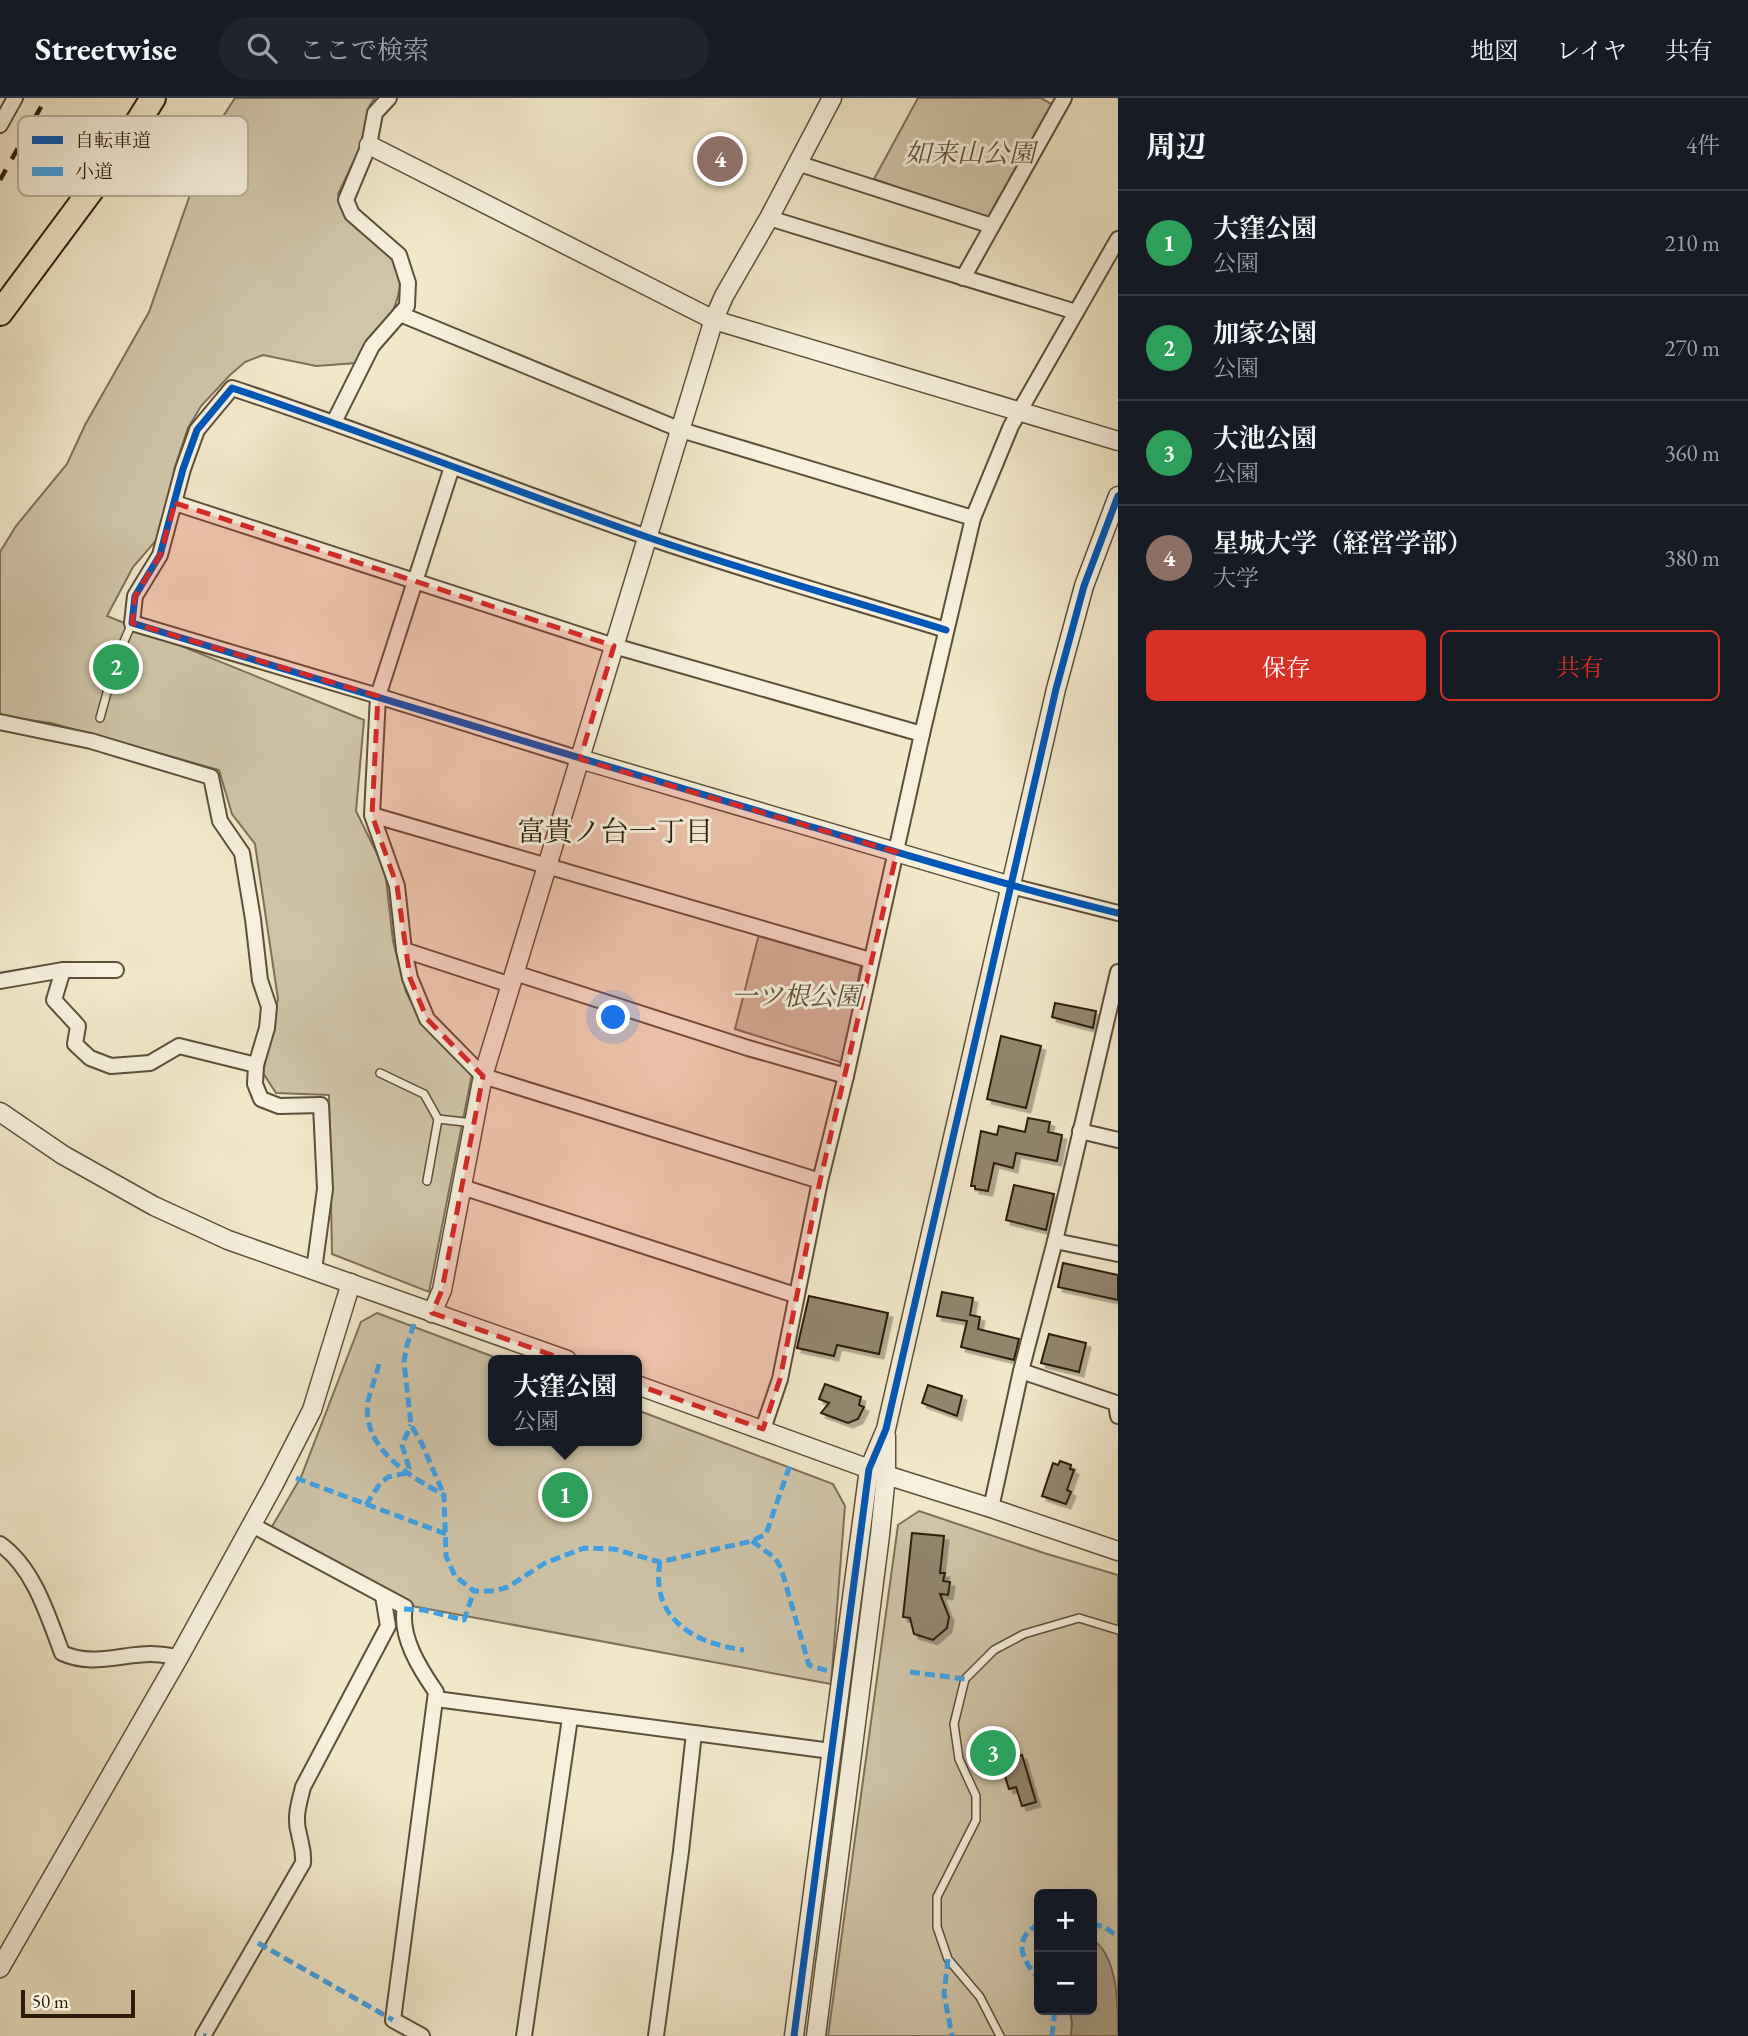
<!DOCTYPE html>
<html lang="ja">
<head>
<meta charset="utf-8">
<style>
	body { margin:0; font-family:"EB Garamond","Noto Serif JP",serif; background:#20242c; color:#f1f3f6 }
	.controls { position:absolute; right:21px; bottom:21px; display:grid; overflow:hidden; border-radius:10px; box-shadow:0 7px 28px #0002 }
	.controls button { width:63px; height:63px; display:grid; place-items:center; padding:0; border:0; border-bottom:2px solid #363941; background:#171b24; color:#f1f3f6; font:35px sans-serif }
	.scale { position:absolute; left:21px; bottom:18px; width:114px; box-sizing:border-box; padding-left:7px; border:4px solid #2c1c0a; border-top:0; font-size:19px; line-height:24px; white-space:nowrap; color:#2c1c0a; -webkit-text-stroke:5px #f6f0dd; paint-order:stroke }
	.you { position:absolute; left:614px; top:920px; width:24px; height:24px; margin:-18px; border:5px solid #fff; border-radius:50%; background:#1a73e8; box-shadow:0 0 0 10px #1a73e833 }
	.badge { display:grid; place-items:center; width:46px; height:46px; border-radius:50%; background:#d93025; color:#fff; font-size:23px; font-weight:700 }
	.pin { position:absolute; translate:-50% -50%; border:4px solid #fff; box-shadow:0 2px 7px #0006 }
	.popup { position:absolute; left:488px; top:1257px; width:154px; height:91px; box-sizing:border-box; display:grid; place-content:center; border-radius:10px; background:#171b24; filter:drop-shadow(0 2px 5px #0005); font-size:23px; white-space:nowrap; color:#9ea1a6 }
	.popup b { font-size:26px; color:#f1f3f6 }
	.popup::after { content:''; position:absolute; left:50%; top:100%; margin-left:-14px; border:14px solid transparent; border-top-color:#171b24 }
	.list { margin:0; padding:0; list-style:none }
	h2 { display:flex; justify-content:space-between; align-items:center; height:91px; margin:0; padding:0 28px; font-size:30px }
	h2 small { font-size:23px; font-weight:400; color:#9ea1a6 }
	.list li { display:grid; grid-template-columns:46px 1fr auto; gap:21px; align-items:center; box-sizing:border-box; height:105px; padding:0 28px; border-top:2px solid #363941 }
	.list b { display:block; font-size:26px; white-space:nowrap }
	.list p { margin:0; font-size:23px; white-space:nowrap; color:#9ea1a6 }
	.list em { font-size:23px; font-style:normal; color:#9ea1a6 }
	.actions { display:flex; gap:14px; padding:21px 28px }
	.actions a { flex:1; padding:16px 0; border:2px solid #d93025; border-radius:10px; text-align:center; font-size:24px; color:#d93025 }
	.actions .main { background:#d93025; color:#fff }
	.icon { flex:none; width:38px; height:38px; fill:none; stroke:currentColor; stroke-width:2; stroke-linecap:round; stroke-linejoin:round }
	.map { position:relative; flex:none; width:1118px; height:1938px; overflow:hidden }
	header { display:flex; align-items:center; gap:42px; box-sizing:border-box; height:98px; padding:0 35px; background:#171b24; border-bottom:2px solid #363941 }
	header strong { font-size:33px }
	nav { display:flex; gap:38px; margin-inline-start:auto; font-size:24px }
	.search { width:490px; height:63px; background:#20242c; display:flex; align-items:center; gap:18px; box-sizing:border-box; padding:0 24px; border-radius:38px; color:#9ea1a6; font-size:26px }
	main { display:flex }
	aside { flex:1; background:#171b24 }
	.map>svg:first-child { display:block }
	.green { fill:#d0c5a9; stroke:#7e705a; stroke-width:2; fill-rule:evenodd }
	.water { fill:#aea389; stroke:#7a6d56; stroke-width:2 }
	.building { fill:#92866e; stroke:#2c1c0a; stroke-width:2; filter:url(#shadow) }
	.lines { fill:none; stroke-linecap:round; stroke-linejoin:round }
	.service-casing { stroke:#5d4f3a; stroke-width:10 }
	.minor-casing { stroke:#5d4f3a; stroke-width:18 }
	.tertiary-casing { stroke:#5d4f3a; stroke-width:21 }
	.trunk-casing { stroke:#2c1c0a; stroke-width:28 }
	.service { stroke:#f6f0dd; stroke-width:7 }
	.minor { stroke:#f6f0dd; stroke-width:14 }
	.tertiary { stroke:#f6f0dd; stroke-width:18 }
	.trunk { stroke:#f1e8ca; stroke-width:24 }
	.rail { stroke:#2c1c0a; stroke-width:4.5; stroke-dasharray:12 12; stroke-linecap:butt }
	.quiet { stroke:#3ea2e9; stroke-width:5; stroke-dasharray:10 5; stroke-linecap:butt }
	.cycleway-casing { stroke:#f6f0dd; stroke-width:11 }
	.cycleway { stroke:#0057b8; stroke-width:7 }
	.marked { fill:#d62828; fill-opacity:0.2; stroke:#d62828; stroke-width:5; stroke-dasharray:14 9; stroke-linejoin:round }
	.labels { text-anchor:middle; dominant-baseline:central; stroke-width:6; stroke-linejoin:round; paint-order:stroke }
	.park-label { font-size:26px; font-style:italic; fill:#5d4f3a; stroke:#f6f0dd }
	.neighbourhood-label { font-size:28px; fill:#2c1c0a; stroke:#f6f0dd }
	.key { fill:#f6f0dd; stroke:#b9b09e; stroke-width:2 }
	.key-label { font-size:19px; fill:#2c1c0a }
</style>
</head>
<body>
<header>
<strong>Streetwise</strong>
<div class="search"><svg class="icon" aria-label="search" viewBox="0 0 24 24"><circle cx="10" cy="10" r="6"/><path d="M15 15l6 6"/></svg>ここで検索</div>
<nav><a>地図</a><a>レイヤ</a><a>共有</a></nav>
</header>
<main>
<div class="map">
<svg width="1118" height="1938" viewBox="0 0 1118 1938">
	<defs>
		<filter id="shadow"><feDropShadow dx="4.5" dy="4.5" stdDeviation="0" flood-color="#0004"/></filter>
	</defs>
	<rect width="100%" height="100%" fill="#f1e8ca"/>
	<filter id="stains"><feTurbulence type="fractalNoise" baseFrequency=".00286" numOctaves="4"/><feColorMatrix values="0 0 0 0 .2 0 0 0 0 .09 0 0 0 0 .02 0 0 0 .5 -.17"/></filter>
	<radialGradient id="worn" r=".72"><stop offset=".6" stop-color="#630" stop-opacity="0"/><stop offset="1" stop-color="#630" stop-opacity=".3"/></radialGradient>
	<!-- green -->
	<g class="green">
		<path d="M235 0H375L370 7 362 46 338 96C346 125 349 124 372 143 378 148 387 153 392 160 417 195 377 237 357 265L316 268 263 257 245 264 230 277 201 308 188 330 174 372 168 418 159 439 133 469 107 518 364 622 356 713 385 772 393 843 406 894 423 926 472 976 429 1194 332 1156 329 997 276 995 263 975 278 901 255 746 232 716 219 672 51 625 0 618V454L16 428 67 366 85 327 149 214 211 37Z"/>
		<path d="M918 0H1041L1058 10 995 123 874 81Z"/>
		<path d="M759 836 861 866 843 965 735 931Z"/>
		<path d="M377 1215 502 1262H493V1343H637V1312L833 1386 845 1408 831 1586 412 1508 270 1432 301 1379 361 1224Z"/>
		<path d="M919 1413 1044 1455 1118 1477V1938H828L898 1427ZM1039 1796H1092V1912H1039Z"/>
	</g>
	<!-- water -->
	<path class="water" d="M1092 1841C1118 1858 1118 1906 1118 1938H1071L1072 1926 1070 1912H1092Z"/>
	<!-- building -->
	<g class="building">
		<path d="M1055 905 1096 913 1093 930 1052 919Z"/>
		<path d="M1001 938 1041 948 1026 1010 987 1001Z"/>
		<path d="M1028 1020 1050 1024 1048 1034 1062 1037 1057 1063 1016 1055 1013 1070 994 1065 988 1093 975 1091V1088H971L981 1033 997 1037 999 1028 1025 1034Z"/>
		<path d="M1014 1087 1054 1096 1046 1132 1006 1122Z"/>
		<path d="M1063 1165 1118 1177V1202L1058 1189Z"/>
		<path d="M942 1194 973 1200 970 1217 980 1219 978 1231 1019 1241 1014 1262 961 1249 967 1223 937 1218Z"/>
		<path d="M809 1198 888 1215 879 1256 837 1247 834 1258 797 1250Z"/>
		<path d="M1049 1236 1086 1245 1079 1274 1041 1265Z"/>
		<path d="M825 1286 861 1299 859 1307 864 1309 858 1321 848 1325 821 1315 829 1305 819 1301Z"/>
		<path d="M928 1287 962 1298 957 1318 922 1305Z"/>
		<path d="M1060 1363 1071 1367 1070 1371 1074 1372 1067 1392 1071 1394 1066 1406 1042 1398 1053 1365 1058 1367Z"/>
		<path d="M912 1435 944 1438 940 1475H945L943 1483 950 1484 948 1497 940 1496 949 1519 947 1530 933 1542 914 1536 910 1520 903 1519Z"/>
		<path d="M1022 1657 1036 1704 1022 1708 1016 1689 1009 1691 1000 1663Z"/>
	</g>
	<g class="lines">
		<!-- service casing -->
		<g class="service-casing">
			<g id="service">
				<path d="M100 620 116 562 132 525"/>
				<path d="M380 975 424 996 438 1021 473 1025"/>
				<path d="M427 1083 438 1021"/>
				<path d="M1000 1938 980 1899 948 1861 937 1829V1799L976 1722V1698L959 1661 954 1626 965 1581 994 1552 1024 1536 1079 1520 1118 1532"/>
			</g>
		</g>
		<!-- minor casing -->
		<g class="minor-casing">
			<g id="minor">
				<path d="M0 27 15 0"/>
				<path d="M797 65 992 128"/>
				<path d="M769 120 1076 214"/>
				<path d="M963 180 1064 0"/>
				<path d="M400 216 681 332 973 420"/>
				<path d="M334 324 372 248 407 208 408 185 399 157 352 116 346 102 369 47 375 15 389 0"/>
				<path d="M452 369 378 598 372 717 397 788 404 852 410 880 427 921 483 978 820 1083"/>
				<path d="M175 405 614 548 922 636"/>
				<path d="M0 624 91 643 211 679 220 723 242 755 253 821 260 882 269 909 267 930 256 967 255 986 261 1001 279 1008 321 1007 325 1091 314 1172"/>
				<path d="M580 661 378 598 132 525 135 498 160 457 183 371 197 332 232 290C372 336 508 391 647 439 746 473 846 501 946 532"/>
				<path d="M372 717 870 862"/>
				<path d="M1011 788 1118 815"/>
				<path d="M404 852 511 887"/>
				<path d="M63 872H116"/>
				<path d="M515 875 748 950 846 978"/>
				<path d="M0 883 63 872 54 902 78 928 75 946 90 960 111 968 150 965 179 948 256 967"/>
				<path d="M1080 1033 1118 1042"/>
				<path d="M462 1089 795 1197"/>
				<path d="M1055 1143 1118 1156"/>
				<path d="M1021 1273 1116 1305 1118 1318"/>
				<path d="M763 1331 780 1281 820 1083 846 978 922 636 973 420 1011 328 1118 141"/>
				<path d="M991 1410 1021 1273 1055 1143 1118 874"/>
				<path d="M252 1427 405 1509C399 1538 420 1571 436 1594L393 1922 422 1938"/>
				<path d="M0 1446C34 1470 48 1518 62 1555 92 1569 120 1556 151 1556 161 1556 170 1558 179 1559"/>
				<path d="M436 1601 831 1653"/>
				<path d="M203 1938 303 1765C304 1753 301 1747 299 1736 294 1720 299 1705 303 1689L388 1528 383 1498"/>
				<path d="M524 1938 570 1620"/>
				<path d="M656 1938 681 1753 694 1635"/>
			</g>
		</g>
		<!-- tertiary casing -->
		<g class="tertiary-casing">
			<g id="tertiary">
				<path d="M369 47 714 222 1118 343"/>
				<path d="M580 661 1011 788"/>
				<path d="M0 1014 63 1057 154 1108 228 1142 567 1262"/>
				<path d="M432 1215 442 1192 483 978 714 221 724 198 769 120 832 0"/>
				<path d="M637 1287 886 1377 991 1410 1118 1453"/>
				<path d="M0 1870 179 1559 273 1388 312 1312 351 1185"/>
				<path d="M794 1938 869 1371 886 1331 1056 591 1084 488 1118 398"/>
				<path d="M816 1938 880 1437 886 1377V1338"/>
			</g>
		</g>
		<!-- trunk casing -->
		<g class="trunk-casing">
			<path id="trunk" d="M0 215 118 56 153 0"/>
		</g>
		<!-- service -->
		<use href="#service" class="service"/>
		<!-- minor -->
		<use href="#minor" class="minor"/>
		<!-- tertiary -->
		<use href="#tertiary" class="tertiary"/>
		<!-- trunk -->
		<use href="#trunk" class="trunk"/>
		<!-- rail -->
		<path class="rail" d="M0 82 46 0"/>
		<!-- quiet -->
		<g class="quiet">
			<path d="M414 1226 407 1247 404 1264 411 1327 422 1346 444 1397"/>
			<path d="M379 1266C376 1278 371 1291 368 1303 361 1350 409 1378 444 1397L446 1458 455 1478 474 1493H494L508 1489 545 1465 584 1450 614 1451 660 1464 752 1443 766 1436 791 1364"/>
			<path d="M296 1380 446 1436"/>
			<path d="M366 1407 379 1387 388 1379 407 1375 409 1370 402 1347 411 1327"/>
			<path d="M752 1443 775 1460 781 1470 809 1567 831 1574"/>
			<path d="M660 1464C650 1521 695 1546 744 1552"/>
			<path d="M404 1511 424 1512 464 1522 474 1493"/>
			<path d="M910 1574 965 1581"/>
			<path d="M1039 1826C1011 1841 1022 1862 1039 1881"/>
			<path d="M1092 1826 1105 1829 1118 1839"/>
			<path d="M258 1845 393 1922"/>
			<path d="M948 1861 944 1896 952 1938"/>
			<path d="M203 1937 206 1938"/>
			<path d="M1052 1938 1055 1912"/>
		</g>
		<!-- cycleway casing -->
		<g class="cycleway-casing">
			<g id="cycleway">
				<path d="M946 532C846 501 746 473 647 439 508 391 372 336 232 290L197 332 183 371 160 457 135 498 132 525C356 591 578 661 802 726 907 757 1012 789 1118 815"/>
				<path d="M794 1938 869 1371 886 1331 1056 591 1084 488 1118 398"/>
			</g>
		</g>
		<!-- cycleway -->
		<use href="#cycleway" class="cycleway"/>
	</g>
	<!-- marked area -->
	<path class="marked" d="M175 405 614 548 580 661 897 754 820 1083 780 1281 763 1331 432 1215 442 1192 483 978 427 921 410 880 397 788 372 717 378 598 132 525 135 498 160 457Z"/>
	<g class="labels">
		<!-- park labels -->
		<g class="park-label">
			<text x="970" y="55">如来山公園</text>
			<text x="796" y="898">一ツ根公園</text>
		</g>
		<!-- neighbourhood labels -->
		<g class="neighbourhood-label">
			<text x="615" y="733">富貴ノ台一丁目</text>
		</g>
	</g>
	<!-- legend -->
	<rect x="18" y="18" width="230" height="80" rx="10" class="key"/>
	<rect x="32" y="38" width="31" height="8" fill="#0057b8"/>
	<rect x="32" y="69" width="31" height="9" fill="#3ea2e9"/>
	<g class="key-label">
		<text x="75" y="49">自転車道</text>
		<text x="75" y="80">小道</text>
	</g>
	<rect width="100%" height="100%" filter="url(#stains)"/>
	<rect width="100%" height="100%" fill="url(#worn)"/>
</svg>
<div class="controls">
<button>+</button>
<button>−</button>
</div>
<div class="scale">50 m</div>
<div class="you"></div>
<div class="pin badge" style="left:565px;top:1397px;background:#2e9e5b">1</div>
<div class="popup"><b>大窪公園</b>公園</div>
<div class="pin badge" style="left:116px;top:569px;background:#2e9e5b">2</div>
<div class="pin badge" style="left:993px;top:1655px;background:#2e9e5b">3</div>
<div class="pin badge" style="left:720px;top:61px;background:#8d6e63">4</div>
</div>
<aside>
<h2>周辺<small>4件</small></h2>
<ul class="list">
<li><span class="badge" style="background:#2e9e5b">1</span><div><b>大窪公園</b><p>公園</p></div><em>210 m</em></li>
<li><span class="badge" style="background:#2e9e5b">2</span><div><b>加家公園</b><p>公園</p></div><em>270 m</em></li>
<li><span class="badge" style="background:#2e9e5b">3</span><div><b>大池公園</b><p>公園</p></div><em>360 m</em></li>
<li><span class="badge" style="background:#8d6e63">4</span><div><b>星城大学（経営学部）</b><p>大学</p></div><em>380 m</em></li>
</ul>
<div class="actions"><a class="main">保存</a><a>共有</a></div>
</aside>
</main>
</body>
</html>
